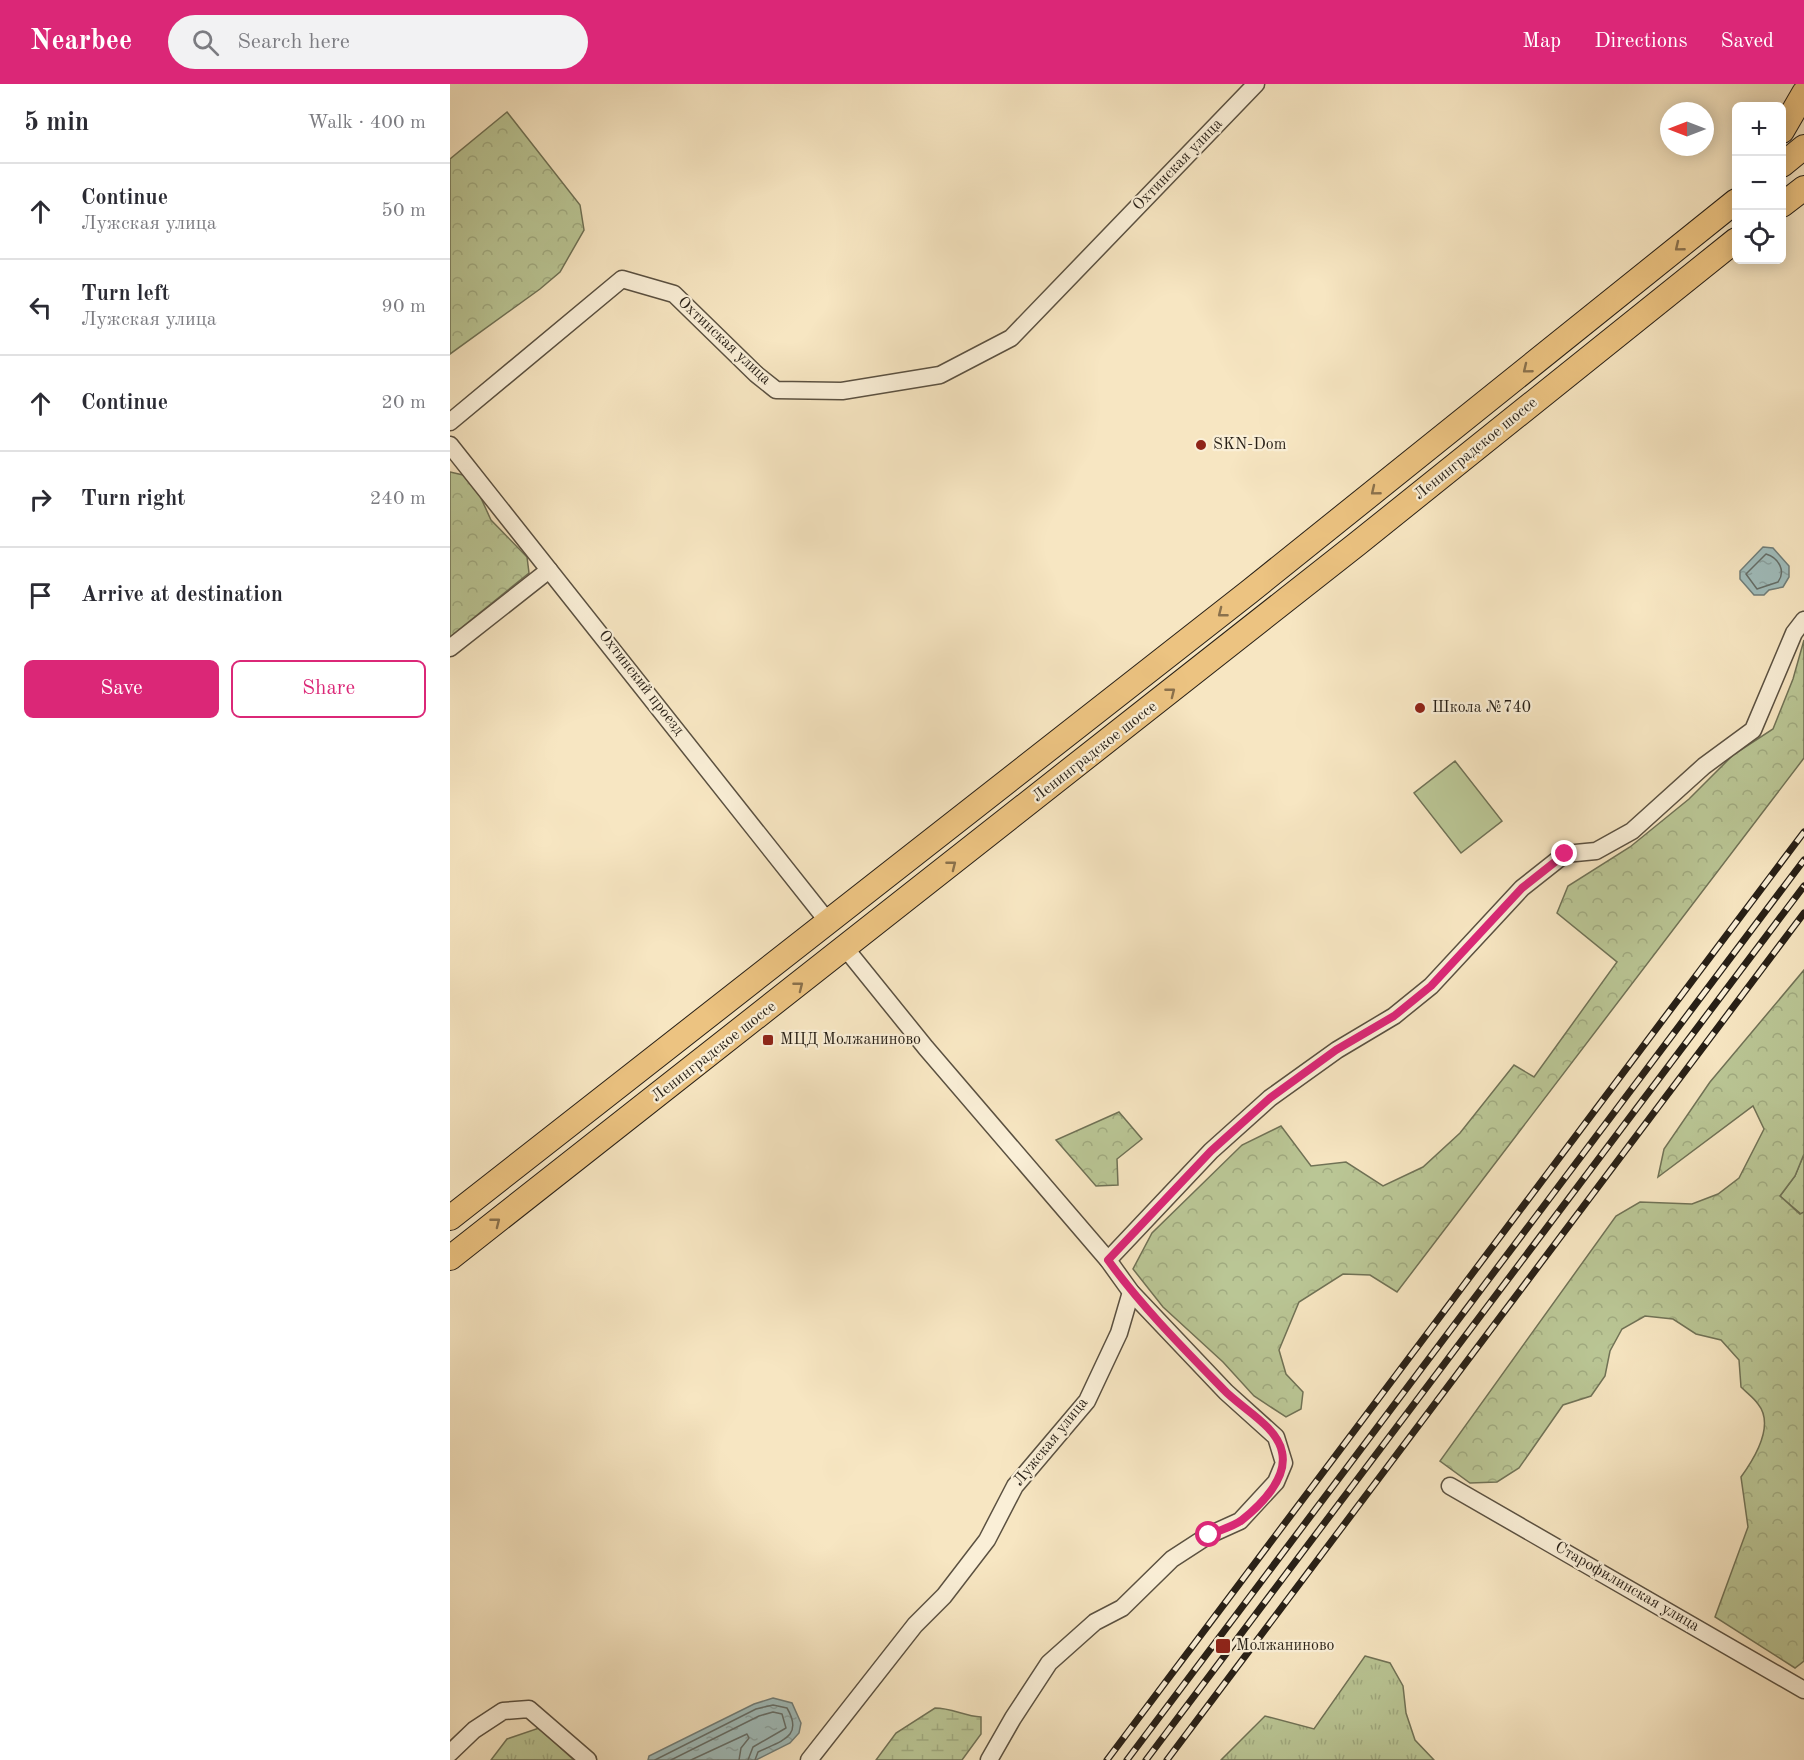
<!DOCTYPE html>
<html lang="en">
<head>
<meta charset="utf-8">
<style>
	body { margin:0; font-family:"Old Standard TT",serif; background:#f2f2f3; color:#2b2b33 }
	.controls { position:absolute; right:18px; top:18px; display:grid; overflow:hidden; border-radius:9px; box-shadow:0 3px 15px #0003 }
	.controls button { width:54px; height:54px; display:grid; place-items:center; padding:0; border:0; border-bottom:2px solid #e1e1e2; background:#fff; color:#2b2b33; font:30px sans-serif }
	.compass { position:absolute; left:1210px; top:18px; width:54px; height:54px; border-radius:50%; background:#fff; box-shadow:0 3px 15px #0003; rotate:270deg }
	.stop { position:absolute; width:18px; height:18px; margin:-14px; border:4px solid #db2777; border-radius:50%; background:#fff }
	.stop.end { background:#db2777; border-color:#fff; box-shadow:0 2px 6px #0008 }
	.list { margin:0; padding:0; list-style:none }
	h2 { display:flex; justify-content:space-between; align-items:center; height:78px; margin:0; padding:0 24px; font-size:26px }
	h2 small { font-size:20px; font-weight:400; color:#7c7c81 }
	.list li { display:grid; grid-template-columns:39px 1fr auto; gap:18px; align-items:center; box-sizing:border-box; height:96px; padding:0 24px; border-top:2px solid #e1e1e2 }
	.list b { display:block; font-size:22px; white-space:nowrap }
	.list p { margin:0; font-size:20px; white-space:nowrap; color:#7c7c81 }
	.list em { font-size:20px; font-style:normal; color:#7c7c81 }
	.actions { display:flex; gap:12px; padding:18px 24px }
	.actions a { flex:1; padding:14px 0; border:2px solid #db2777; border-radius:9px; text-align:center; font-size:21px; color:#db2777 }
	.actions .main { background:#db2777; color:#fff }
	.icon { flex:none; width:33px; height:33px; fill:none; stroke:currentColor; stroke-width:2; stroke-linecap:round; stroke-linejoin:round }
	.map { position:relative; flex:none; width:1354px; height:1676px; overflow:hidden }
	header { display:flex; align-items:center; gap:36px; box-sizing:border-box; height:84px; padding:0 30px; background:#db2777; color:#fff }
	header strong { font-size:28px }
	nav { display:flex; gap:33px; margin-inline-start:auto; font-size:21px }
	.search { width:420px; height:54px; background:#f2f2f3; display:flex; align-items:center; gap:15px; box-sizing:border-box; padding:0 21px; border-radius:33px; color:#7c7c81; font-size:22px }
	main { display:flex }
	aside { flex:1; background:#fff }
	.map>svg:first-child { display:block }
	.grass { fill:url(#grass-tufts); stroke:#707256; stroke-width:1.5 }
	.forest { fill:url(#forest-crowns); stroke:#707256; stroke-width:1.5 }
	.wetland { fill:url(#wetland-marsh); stroke:#707256; stroke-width:1.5 }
	.garden { fill:#bac695; stroke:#707256; stroke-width:1.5 }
	.water { fill:url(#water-ripples); stroke:#707e7a; stroke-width:1.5 }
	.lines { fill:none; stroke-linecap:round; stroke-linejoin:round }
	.shore { stroke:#646e69; stroke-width:1.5 }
	.minor-casing { stroke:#5b5141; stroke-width:19 }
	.highway-casing { stroke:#271f16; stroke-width:26 }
	.minor { stroke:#faefd7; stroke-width:16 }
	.highway { stroke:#ecc381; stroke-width:24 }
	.rail-casing { stroke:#271f16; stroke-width:7 }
	.rail { stroke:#faefd7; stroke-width:4.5; stroke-dasharray:14; stroke-linecap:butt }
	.oneway { stroke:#8a714c }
	.route { stroke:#db2777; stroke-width:8 }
	.poi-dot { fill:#8f2418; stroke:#faefd7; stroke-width:2 }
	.labels { text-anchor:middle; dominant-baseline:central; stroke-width:4.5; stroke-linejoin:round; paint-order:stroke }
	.street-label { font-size:16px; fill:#271f16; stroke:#faefd7 }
	.poi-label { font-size:16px; fill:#271f16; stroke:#faefd7; text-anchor:start }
</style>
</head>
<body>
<header>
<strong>Nearbee</strong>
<div class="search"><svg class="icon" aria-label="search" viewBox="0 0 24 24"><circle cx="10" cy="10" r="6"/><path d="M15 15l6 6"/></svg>Search here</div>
<nav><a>Map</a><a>Directions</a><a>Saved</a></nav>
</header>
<main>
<aside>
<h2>5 min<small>Walk · 400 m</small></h2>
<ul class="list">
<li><svg class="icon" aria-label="ahead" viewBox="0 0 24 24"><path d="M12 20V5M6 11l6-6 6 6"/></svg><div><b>Continue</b><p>Лужская улица</p></div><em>50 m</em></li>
<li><svg class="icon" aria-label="left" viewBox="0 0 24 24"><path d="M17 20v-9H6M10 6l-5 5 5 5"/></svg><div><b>Turn left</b><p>Лужская улица</p></div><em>90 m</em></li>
<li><svg class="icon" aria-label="ahead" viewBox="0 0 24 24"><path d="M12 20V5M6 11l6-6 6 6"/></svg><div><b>Continue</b></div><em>20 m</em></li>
<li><svg class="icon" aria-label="right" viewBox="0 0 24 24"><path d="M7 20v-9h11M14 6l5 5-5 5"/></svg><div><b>Turn right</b></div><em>240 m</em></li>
<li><svg class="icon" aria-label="arrive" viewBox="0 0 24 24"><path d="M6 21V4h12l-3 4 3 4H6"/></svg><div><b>Arrive at destination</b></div></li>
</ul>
<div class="actions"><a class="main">Save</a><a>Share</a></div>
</aside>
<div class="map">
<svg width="1354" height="1676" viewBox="0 0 1354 1676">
	<defs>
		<pattern id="grass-tufts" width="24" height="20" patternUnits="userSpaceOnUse" patternTransform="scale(1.5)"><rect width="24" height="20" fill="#bac695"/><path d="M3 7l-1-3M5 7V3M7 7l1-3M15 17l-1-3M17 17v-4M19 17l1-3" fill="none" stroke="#a0aa80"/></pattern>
		<pattern id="forest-crowns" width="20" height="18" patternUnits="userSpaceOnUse" patternTransform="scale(1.5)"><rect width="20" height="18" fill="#bac695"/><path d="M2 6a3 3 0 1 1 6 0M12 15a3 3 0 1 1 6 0" fill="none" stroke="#a0aa80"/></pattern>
		<pattern id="wetland-marsh" width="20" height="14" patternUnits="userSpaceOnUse" patternTransform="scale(1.5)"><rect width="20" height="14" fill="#bac695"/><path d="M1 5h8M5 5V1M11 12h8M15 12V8" fill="none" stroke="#a0aa80"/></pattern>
		<pattern id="water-ripples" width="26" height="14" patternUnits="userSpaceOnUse" patternTransform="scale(1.5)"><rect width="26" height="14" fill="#a0bdbc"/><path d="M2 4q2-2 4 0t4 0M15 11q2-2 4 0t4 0" fill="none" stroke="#8aa2a1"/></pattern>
	</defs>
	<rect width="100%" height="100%" fill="#f7e6c2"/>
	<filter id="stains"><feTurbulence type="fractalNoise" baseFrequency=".00333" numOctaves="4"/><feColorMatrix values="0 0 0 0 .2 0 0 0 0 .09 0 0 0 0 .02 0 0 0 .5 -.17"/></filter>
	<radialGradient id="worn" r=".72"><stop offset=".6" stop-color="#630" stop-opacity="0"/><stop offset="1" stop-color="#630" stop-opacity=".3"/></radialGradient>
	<!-- grass -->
	<g class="grass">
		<path d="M1354 1070V1128L1351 1130 1330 1112 1345 1092Z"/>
		<path d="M915 1572 940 1579 953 1602 956 1629 965 1656 984 1676H771L815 1632 864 1645Z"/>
		<path d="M89 1644 124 1676H41L57 1655Z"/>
	</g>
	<!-- forest -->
	<g class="forest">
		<path d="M57 28 130 121 134 146 110 188 90 205 0 270V75Z"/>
		<path d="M0 388 13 391 30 412 41 436 77 473 79 489 0 553Z"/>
		<path d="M1354 556V674L947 1208 920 1191 893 1190 849 1218 829 1266 836 1290 853 1308 851 1325 836 1333 804 1312 773 1278 713 1223 683 1185 702 1149 792 1061 831 1042 861 1082 896 1078 933 1102 973 1083 1010 1049 1064 981 1084 993 1167 878 1107 829 1118 802 1180 763 1239 715 1283 671 1323 645 1343 595Z"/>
		<path d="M1354 886V1070L1345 1092 1330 1112 1350 1130 1354 1128V1577L1345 1584 1265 1533 1298 1443 1291 1393C1304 1375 1325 1341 1308 1320 1304 1314 1297 1309 1291 1303L1289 1276 1271 1256 1246 1250 1223 1235 1195 1232 1172 1245 1160 1267 1155 1292 1141 1312 1113 1321 1069 1384 1047 1398 1020 1399 990 1377 1166 1132 1190 1118 1242 1120 1268 1110 1289 1094 1314 1045 1303 1022 1208 1093 1214 1065 1260 998Z"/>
		<path d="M669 1028 692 1055 667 1075 668 1101 646 1102 606 1056Z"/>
	</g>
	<!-- wetland -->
	<path class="wetland" d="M485 1624C502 1624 514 1632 531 1633V1650L512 1676H426L446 1649Z"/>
	<!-- garden -->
	<path class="garden" d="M1005 677 1052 737 1011 769 964 709Z"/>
	<!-- water -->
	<g class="water">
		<path d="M1313 463 1323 464 1339 482V493L1333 503 1319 506 1314 511H1304L1290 495V487Z"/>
		<path d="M323 1614 342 1619 351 1639 349 1649 340 1659 306 1676H198L199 1672 304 1620Z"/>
	</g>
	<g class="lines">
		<!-- shore -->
		<g class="shore">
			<path d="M1316 470C1329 474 1336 487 1328 498L1307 505 1296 490Z"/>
			<path d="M205 1676 306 1625 323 1621 337 1624C354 1653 331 1657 308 1668L305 1676"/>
			<path d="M221 1676 309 1632 323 1628 332 1630 336 1644 303 1663 298 1676"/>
			<path d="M241 1676 297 1650 299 1654 291 1664 289 1676"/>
		</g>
		<!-- minor casing -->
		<g class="minor-casing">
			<g id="minor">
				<path d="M0 338 172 195 224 210 306 290 326 306 392 307 490 291 561 254 806 0"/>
				<path d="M0 361 379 839"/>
				<path d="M0 564 99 486"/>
				<path d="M396 865 476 964 658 1176 681 1208 776 1308 826 1353 834 1379 826 1398 790 1437 759 1451 722 1475 672 1524 645 1538 599 1579 563 1634 539 1676"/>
				<path d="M658 1176 761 1067 820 1014 887 966 944 932 981 902 1072 804 1115 770 1146 767 1182 747 1254 682 1303 646 1344 549 1354 536"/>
				<path d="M1000 1402 1354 1606"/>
				<path d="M0 1669 24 1646 53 1627 79 1625 138 1676"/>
				<path d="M359 1676 465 1541 494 1512 537 1456 565 1402 637 1317 669 1249 681 1208"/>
			</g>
		</g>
		<!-- highway casing -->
		<g class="highway-casing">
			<g id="highway">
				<path d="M1332 47 1354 9"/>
				<path d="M1332 81 1354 63"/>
				<path d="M1332 121 1354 104"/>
				<path d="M0 1134 799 508 1286 117"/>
				<path d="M0 1174 907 460 1286 156"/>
			</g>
		</g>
		<!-- minor -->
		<use href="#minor" class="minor"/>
		<!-- highway -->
		<use href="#highway" class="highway"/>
		<!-- rail casing -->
		<g class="rail-casing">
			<g id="rail">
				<path d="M657 1676 1354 748"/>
				<path d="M677 1676 1354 776"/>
				<path d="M696 1676 1354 802"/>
				<path d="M717 1676 1354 829"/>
			</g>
		</g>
		<!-- rail -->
		<use href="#rail" class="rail"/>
	</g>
	<!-- one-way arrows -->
	<defs><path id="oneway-chevron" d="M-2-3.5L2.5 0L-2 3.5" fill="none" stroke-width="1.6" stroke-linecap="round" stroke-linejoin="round" transform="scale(1.5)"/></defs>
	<g class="oneway">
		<use href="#oneway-chevron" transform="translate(1229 163) rotate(141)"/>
		<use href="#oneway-chevron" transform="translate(1077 285) rotate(141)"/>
		<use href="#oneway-chevron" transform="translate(925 407) rotate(141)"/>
		<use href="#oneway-chevron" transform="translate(772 529) rotate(142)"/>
		<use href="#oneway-chevron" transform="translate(721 608) rotate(-38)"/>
		<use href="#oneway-chevron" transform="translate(502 781) rotate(-38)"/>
		<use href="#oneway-chevron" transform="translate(349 902) rotate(-38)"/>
		<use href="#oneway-chevron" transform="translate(46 1138) rotate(-38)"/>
	</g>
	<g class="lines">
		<!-- route -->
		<path class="route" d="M759 1451C769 1446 783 1443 792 1436 811 1421 838 1394 832 1368 827 1342 791 1324 774 1306 733 1264 692 1223 658 1176L761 1067 820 1014 886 966 944 932 981 902 1072 804 1115 770"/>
	</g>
	<!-- markers -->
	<g class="poi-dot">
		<circle cx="751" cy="361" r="6"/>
		<circle cx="970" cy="624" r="6"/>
		<rect x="312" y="950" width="12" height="12" rx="3"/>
		<rect x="765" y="1554" width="16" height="16" rx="3"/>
	</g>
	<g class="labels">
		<!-- street labels -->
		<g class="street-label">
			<text transform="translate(728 81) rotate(-46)">Охтинская улица</text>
			<text transform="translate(274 257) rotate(43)">Охтинская улица</text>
			<text transform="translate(1026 365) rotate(-39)">Ленинградское шоссе</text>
			<text transform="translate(191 599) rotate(52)">Охтинский проезд</text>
			<text transform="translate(645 668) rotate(-38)">Ленинградское шоссе</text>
			<text transform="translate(264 968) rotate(-38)">Ленинградское шоссе</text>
			<text transform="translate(601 1358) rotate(-51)">Лужская улица</text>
			<text transform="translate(1177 1503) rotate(30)">Старофилинская улица</text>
		</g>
		<!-- poi labels -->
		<g class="poi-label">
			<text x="763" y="361">SKN-Dom</text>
			<text x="982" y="624">Школа №740</text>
			<text x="330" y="956">МЦД Молжаниново</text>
			<text x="786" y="1562">Молжаниново</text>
		</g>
	</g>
	<rect width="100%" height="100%" filter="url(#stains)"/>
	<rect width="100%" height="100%" fill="url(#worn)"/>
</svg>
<div class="controls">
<button>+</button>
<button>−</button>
<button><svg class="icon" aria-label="locate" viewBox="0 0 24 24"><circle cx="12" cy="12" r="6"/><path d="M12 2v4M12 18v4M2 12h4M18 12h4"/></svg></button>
</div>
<svg class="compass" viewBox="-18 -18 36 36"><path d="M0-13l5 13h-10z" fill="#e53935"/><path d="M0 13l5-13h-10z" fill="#7c7c81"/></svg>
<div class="stop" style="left:759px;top:1451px"></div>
<div class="stop end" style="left:1115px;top:770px"></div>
</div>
</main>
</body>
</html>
